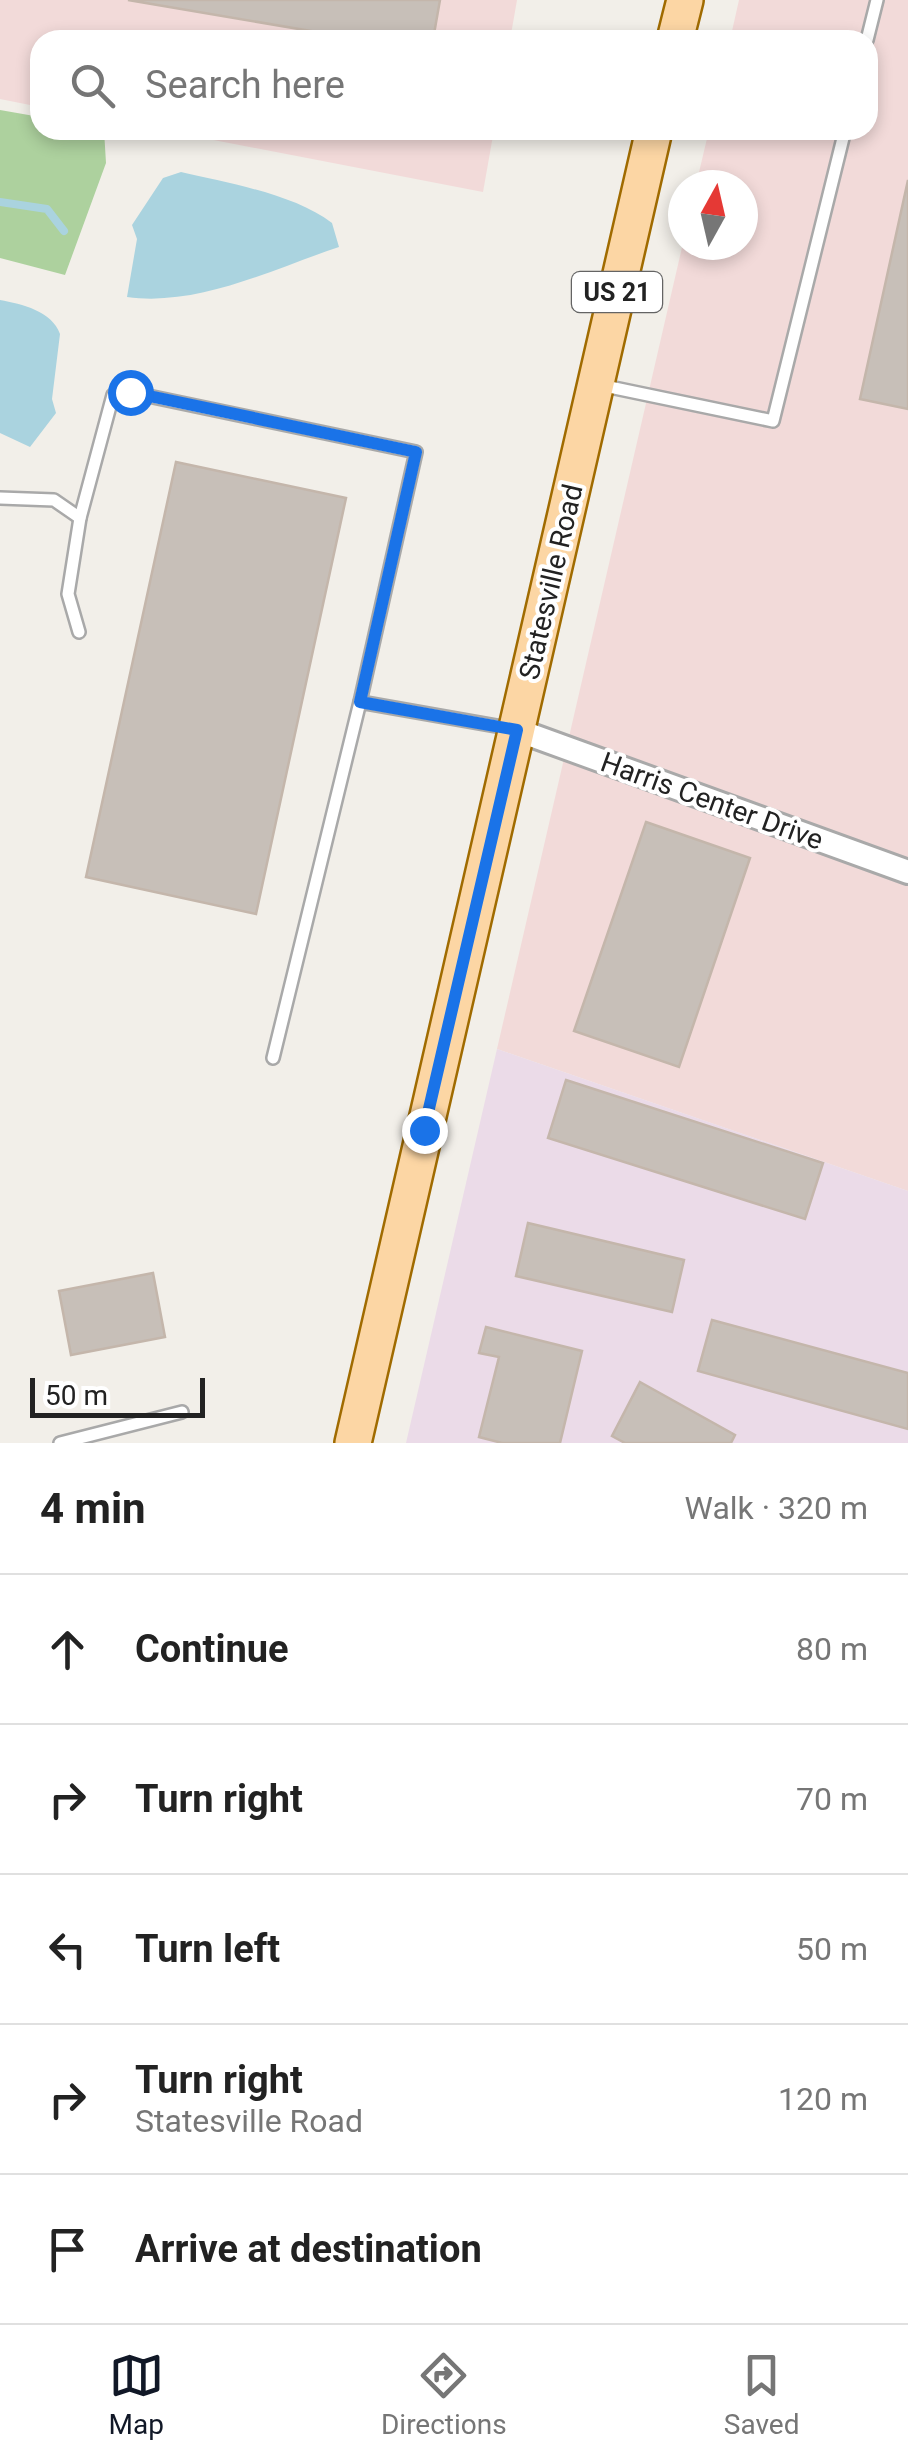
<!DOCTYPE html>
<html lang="en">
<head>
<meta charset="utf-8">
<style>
	body { margin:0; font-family:Roboto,sans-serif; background:#f2f2f2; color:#222 }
	.compass { position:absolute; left:668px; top:170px; width:90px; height:90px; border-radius:50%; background:#fff; box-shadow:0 5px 15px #0003; rotate:8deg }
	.scale { position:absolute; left:30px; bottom:25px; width:175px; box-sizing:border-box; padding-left:10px; border:5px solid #222; border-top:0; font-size:28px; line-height:35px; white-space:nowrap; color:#222; -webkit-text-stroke:8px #fff; paint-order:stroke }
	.stop { position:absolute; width:30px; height:30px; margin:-22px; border:8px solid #1a73e8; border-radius:50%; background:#fff }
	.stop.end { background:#1a73e8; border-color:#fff; box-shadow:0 2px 10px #0008 }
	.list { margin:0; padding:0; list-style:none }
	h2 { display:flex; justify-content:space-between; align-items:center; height:130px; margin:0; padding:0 40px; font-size:42px }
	h2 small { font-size:32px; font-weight:400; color:#767676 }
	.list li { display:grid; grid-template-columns:65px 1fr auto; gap:30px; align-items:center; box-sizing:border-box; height:150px; padding:0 40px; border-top:2px solid #e0e0e0 }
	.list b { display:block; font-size:38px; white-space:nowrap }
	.list p { margin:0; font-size:32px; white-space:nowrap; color:#767676 }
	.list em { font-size:32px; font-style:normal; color:#767676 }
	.icon { flex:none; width:55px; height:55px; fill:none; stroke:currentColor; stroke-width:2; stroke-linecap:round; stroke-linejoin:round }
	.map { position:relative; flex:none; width:908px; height:1443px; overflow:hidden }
	.search { position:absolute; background:#fff; box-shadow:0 5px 15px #0003; left:30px; right:30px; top:30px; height:110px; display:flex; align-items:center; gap:25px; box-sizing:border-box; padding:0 35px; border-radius:30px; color:#767676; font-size:38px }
	.sheet { height:880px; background:#fff }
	nav { display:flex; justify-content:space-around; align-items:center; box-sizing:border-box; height:140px; border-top:2px solid #e0e0e0; background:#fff; font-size:28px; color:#767676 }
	nav a { display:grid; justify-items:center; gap:5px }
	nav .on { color:#111827 }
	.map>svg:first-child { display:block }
	.commercial { fill:#f2dad9 }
	.industrial { fill:#ebdbe8 }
	.forest { fill:#add19e }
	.water { fill:#aad3df }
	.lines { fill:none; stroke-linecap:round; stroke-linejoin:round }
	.stream { stroke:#aad3df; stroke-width:8 }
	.building { fill:#c7bfb8; stroke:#c4b6ab; stroke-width:2.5 }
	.lane-casing { stroke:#a9a9a9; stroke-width:16 }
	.street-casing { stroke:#a9a9a9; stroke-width:28 }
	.primary-casing { stroke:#a06b00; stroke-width:40 }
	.lane { stroke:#fff; stroke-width:11 }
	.street { stroke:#fff; stroke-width:22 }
	.primary { stroke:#fcd6a4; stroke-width:35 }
	.route { stroke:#1a73e8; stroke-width:12 }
	.labels { text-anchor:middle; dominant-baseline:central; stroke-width:8; stroke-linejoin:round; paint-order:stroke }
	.shield { fill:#fff; stroke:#646464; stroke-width:2.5 }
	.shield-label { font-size:25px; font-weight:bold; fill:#222 }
	.street-label { font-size:28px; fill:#222; stroke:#fff }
</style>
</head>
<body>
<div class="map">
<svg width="908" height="1443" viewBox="0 0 908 1443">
	<rect width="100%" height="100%" fill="#f2efe9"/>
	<!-- commercial -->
	<g class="commercial">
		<path d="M0 0H517L510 40H40V107L0 99Z"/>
		<path d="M739 0H908V1191L497 1049 683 243 743 245V185H696L709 130H868V40H730Z"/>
		<path d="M162 130H494L483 192Z"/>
	</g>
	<!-- industrial -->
	<path class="industrial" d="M497 1049 908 1191V1443H406Z"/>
	<!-- forest -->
	<path class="forest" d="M0 110 40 117V130H104L106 163 65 275 0 258Z"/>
	<!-- water -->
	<g class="water">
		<path d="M181 172C228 183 294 194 332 223L339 247C273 269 198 307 127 297L137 239 132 225 163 178Z"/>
		<path d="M0 300C22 304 52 311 60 334L52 399 56 413 30 447 0 433Z"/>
	</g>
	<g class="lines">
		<!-- stream -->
		<path class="stream" d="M0 202 47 209 64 231"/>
	</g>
	<!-- building -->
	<g class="building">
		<path d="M128 0H440L434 34 446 36 445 40H345L346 37Z"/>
		<path d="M908 180V409L860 399Z"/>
		<path d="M176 462 346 498 256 914 86 877Z"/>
		<path d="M646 822 750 858 679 1067 574 1031Z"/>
		<path d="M566 1080 823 1163 805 1219 548 1138Z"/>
		<path d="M528 1223 684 1260 672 1312 516 1276Z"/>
		<path d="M153 1273 165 1337 71 1355 59 1291Z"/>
		<path d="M712 1320 908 1373V1429L698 1371Z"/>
		<path d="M486 1327 582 1351 560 1443H502L479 1437 499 1357 479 1353Z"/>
		<path d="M640 1382 735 1435 731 1443H625L612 1436Z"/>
	</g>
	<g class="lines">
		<!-- lane casing -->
		<g class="lane-casing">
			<g id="lane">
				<path d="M867 40 877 0"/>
				<path d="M600 385 773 421 845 130"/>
				<path d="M0 498 54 500 80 518"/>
				<path d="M79 632 68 594 80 518 113 395 129 392 416 452 360 702"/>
				<path d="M273 1058 360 702 513 729"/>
				<path d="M60 1443 182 1412"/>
			</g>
		</g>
		<!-- street casing -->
		<g class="street-casing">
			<path id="street" d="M517 730 908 872"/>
		</g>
		<!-- primary casing -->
		<g class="primary-casing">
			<g id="primary">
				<path d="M675 40 685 0"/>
				<path d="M353 1443 654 130"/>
			</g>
		</g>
		<!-- lane -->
		<use href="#lane" class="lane"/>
		<!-- street -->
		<use href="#street" class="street"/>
		<!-- primary -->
		<use href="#primary" class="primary"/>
	</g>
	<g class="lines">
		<!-- route -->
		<path class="route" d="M130 392 416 452 360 702 517 730 424 1130"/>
	</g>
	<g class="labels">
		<!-- shield labels -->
		<rect class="shield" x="572" y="272" width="90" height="40" rx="8"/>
		<g class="shield-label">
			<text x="617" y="292">US 21</text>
		</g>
		<!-- street labels -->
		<g class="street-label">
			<text transform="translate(551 582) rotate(-77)">Statesville Road</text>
			<text transform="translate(712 801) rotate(20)">Harris Center Drive</text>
		</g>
	</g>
</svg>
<svg class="compass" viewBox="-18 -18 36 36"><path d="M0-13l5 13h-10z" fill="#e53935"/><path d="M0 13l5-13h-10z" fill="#767676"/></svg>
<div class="scale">50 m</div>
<div class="stop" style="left:130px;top:392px"></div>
<div class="stop end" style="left:424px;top:1130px"></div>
<div class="search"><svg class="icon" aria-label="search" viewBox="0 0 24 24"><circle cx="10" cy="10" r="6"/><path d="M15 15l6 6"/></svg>Search here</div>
</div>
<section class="sheet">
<h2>4 min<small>Walk · 320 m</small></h2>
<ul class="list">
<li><svg class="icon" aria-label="ahead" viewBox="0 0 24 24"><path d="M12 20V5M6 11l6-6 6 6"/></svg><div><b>Continue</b></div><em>80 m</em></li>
<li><svg class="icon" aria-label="right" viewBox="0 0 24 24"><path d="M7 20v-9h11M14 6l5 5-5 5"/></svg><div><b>Turn right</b></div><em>70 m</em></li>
<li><svg class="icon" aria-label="left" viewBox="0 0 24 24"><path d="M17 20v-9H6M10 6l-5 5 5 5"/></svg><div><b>Turn left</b></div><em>50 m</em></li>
<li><svg class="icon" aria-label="right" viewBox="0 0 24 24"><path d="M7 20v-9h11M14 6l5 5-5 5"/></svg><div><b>Turn right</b><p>Statesville Road</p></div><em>120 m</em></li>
<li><svg class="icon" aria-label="arrive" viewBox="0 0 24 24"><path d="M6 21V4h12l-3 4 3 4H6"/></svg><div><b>Arrive at destination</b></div></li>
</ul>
</section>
<nav>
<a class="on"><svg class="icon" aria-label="map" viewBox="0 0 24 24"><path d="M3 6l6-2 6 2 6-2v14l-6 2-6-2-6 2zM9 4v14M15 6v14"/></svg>Map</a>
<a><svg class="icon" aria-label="directions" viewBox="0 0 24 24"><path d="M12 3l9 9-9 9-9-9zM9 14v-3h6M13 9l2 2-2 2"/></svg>Directions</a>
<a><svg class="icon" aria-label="saved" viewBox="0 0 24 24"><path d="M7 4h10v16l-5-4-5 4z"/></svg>Saved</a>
</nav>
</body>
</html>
